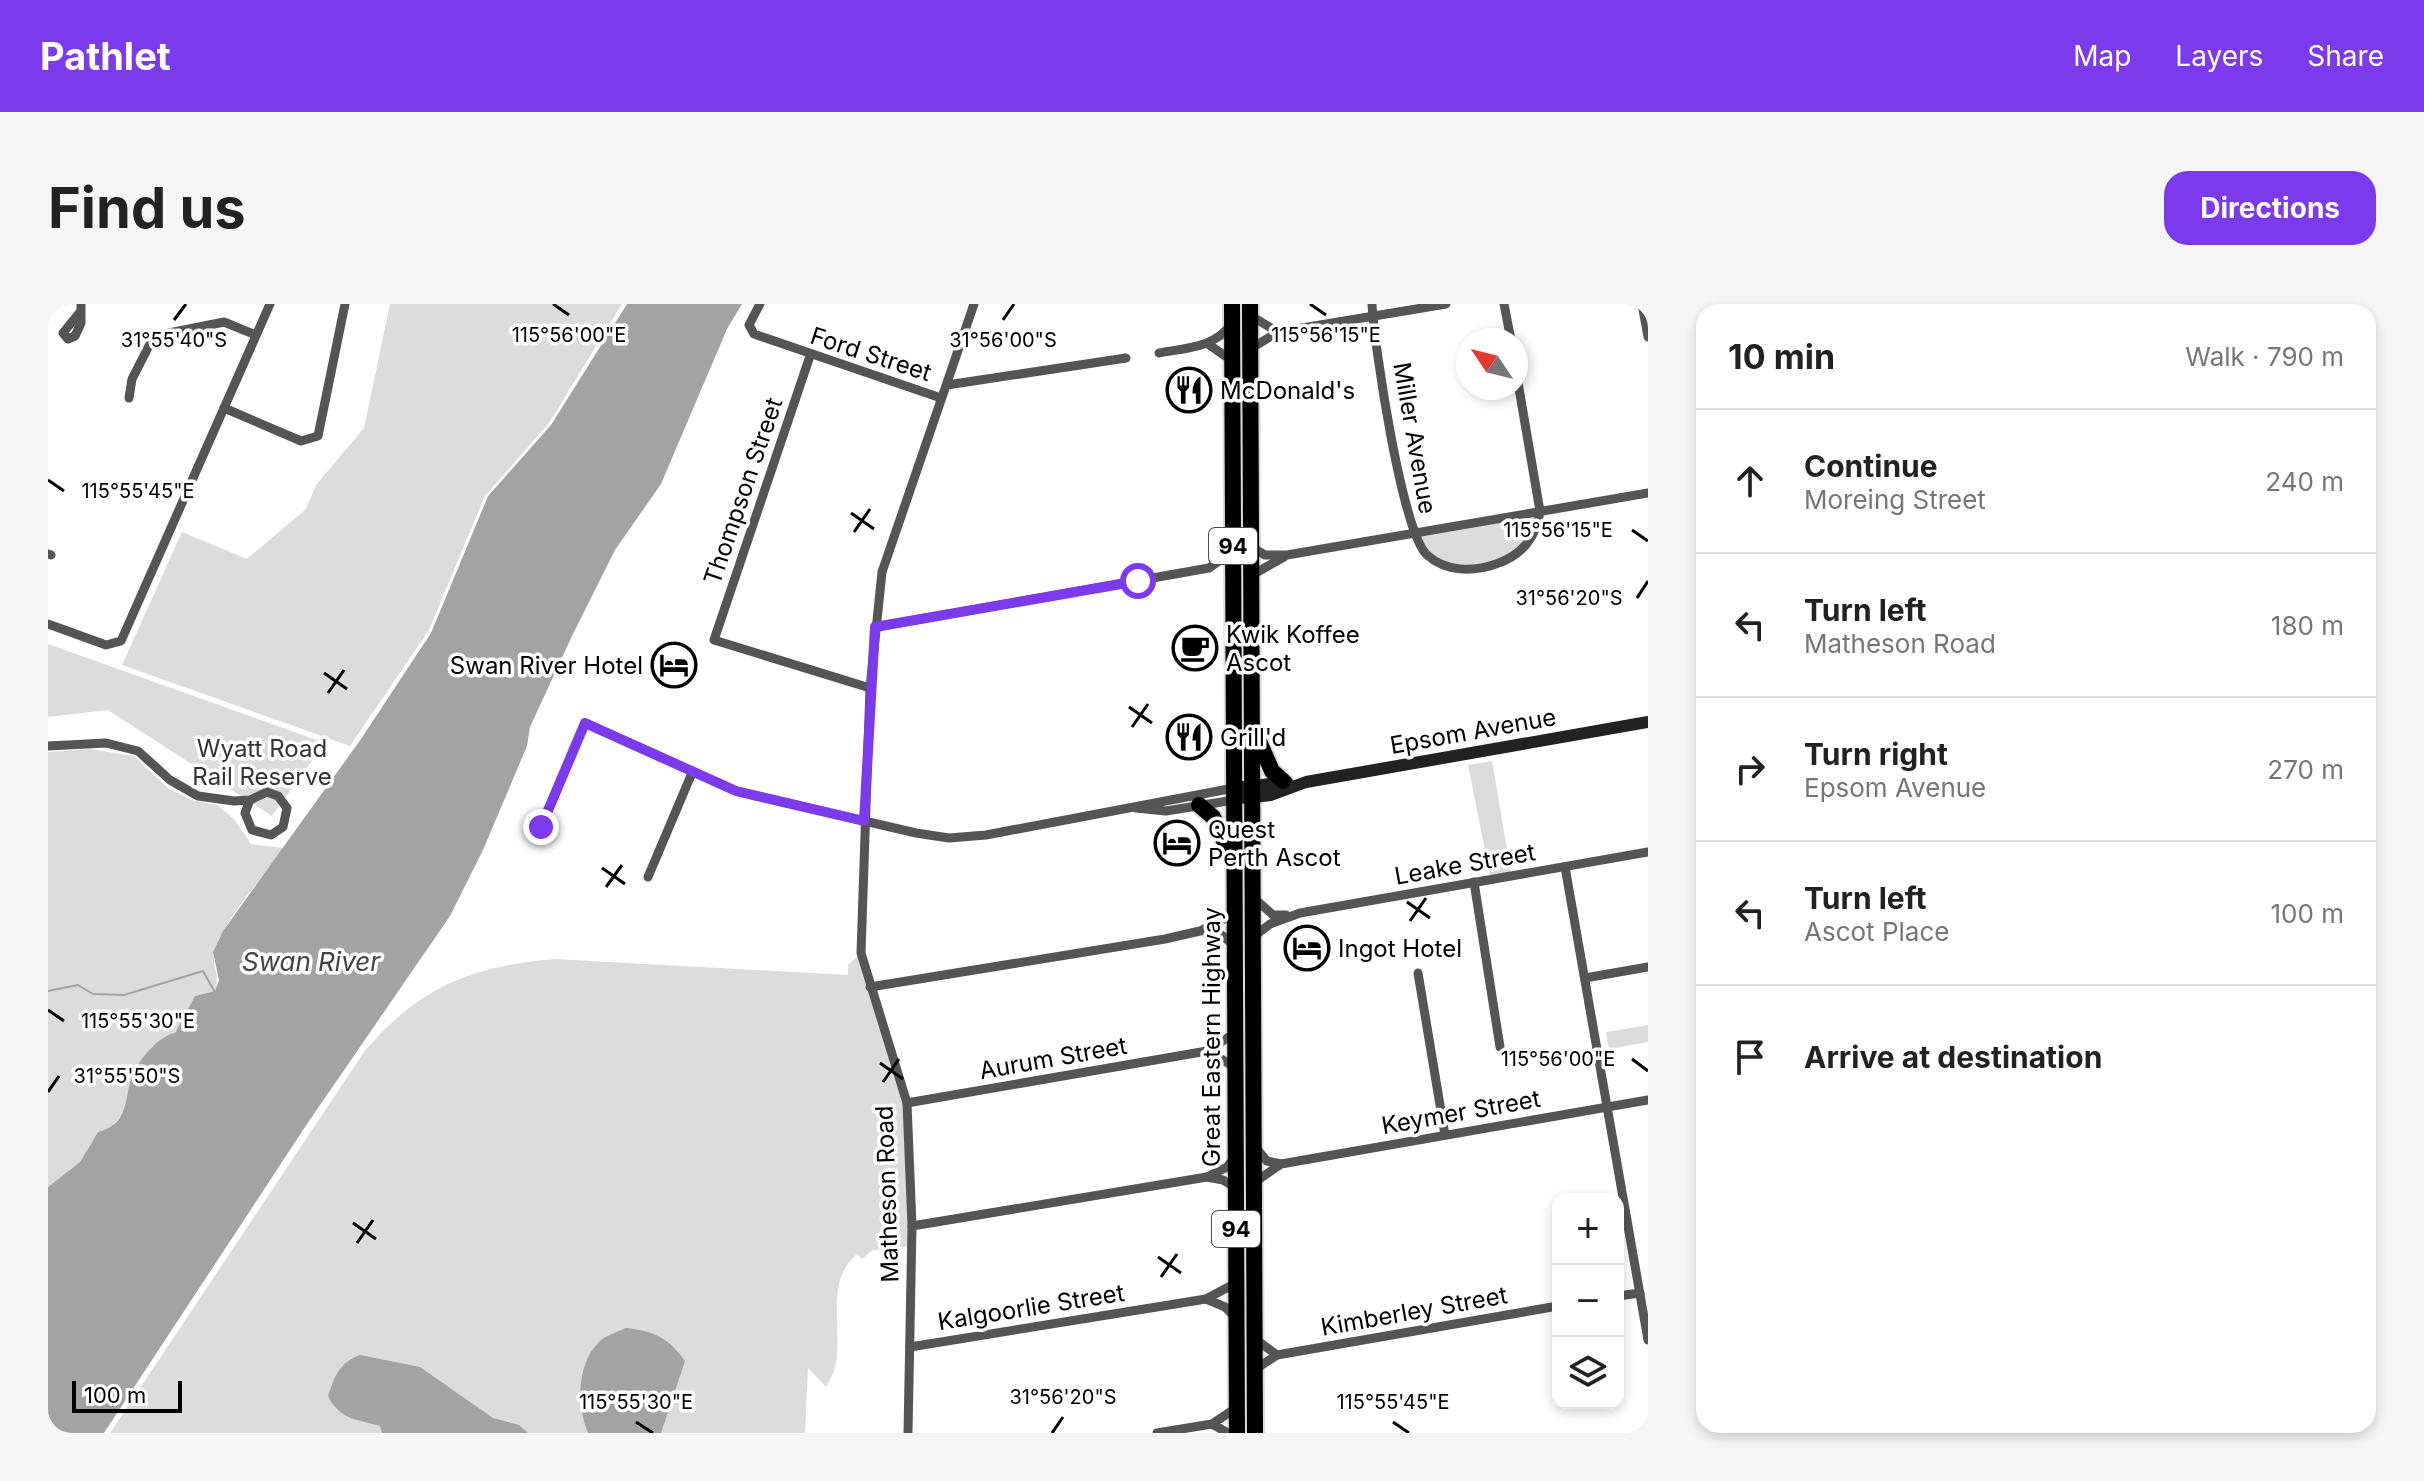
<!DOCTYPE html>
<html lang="en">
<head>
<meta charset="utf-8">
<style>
	body { margin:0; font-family:Inter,sans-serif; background:#f6f6f6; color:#222 }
	.controls { position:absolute; right:24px; bottom:24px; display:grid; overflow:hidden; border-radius:16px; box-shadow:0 4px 12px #0003 }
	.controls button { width:72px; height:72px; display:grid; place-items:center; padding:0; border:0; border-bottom:2px solid #e0e0e0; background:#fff; color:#222; font:40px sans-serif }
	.compass { position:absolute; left:1408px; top:24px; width:72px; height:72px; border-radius:50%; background:#fff; box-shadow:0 4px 12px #0003; rotate:305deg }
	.scale { position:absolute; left:24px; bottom:20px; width:110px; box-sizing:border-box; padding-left:8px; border:4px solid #000; border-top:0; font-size:22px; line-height:28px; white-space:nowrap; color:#000; -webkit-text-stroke:6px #fff; paint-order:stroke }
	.stop { position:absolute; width:24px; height:24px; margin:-18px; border:6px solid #7c3aed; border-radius:50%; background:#fff }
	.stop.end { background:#7c3aed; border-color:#fff; box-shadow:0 2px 8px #0008 }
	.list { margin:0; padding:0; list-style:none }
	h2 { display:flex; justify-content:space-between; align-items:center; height:104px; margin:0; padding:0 32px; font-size:34px }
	h2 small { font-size:26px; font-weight:400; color:#767676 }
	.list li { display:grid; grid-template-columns:52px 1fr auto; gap:24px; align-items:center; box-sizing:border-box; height:144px; padding:0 32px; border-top:2px solid #e0e0e0 }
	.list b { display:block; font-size:30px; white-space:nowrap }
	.list p { margin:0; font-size:26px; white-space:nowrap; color:#767676 }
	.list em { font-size:26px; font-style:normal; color:#767676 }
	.icon { flex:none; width:44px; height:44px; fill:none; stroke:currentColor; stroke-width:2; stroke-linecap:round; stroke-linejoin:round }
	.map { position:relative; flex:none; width:1600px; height:1129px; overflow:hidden; border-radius:24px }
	header { display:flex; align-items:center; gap:48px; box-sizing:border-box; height:112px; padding:0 40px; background:#7c3aed; color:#fff }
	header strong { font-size:38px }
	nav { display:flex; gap:44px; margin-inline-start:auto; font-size:28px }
	.intro { display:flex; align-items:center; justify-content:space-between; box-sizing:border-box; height:192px; padding:0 48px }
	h1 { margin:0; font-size:56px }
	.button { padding:20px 36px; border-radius:24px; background:#7c3aed; color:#fff; font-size:28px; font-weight:700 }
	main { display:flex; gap:48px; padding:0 48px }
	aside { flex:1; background:#fff; border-radius:24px; box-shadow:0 4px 12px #0003 }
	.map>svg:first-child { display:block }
	.green { fill:#dcdcdc }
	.water { fill:#a3a3a3 }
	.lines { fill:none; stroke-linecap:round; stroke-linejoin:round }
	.stream { stroke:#a3a3a3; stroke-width:2 }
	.highway-casing { stroke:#dbdbdb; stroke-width:20 }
	.street { stroke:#555; stroke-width:9 }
	.secondary { stroke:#222; stroke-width:12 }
	.highway { stroke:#000; stroke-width:16 }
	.route { stroke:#7c3aed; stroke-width:10 }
	.ticks { fill:none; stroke:#000; stroke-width:3 }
	.labels { text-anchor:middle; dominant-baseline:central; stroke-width:7; stroke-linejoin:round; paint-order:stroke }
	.shield { fill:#fff; stroke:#4c4c4c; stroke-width:2 }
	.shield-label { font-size:22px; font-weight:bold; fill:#000 }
	.street-label { font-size:24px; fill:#000; stroke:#fff }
	.poi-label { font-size:24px; fill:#000; stroke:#fff; text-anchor:start }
	.park-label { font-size:24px; fill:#333; stroke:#fff }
	.water-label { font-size:26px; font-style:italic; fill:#444; stroke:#fff }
	.ticks-label { font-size:20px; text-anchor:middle; fill:#000; stroke:#fff; stroke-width:7; stroke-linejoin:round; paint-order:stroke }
</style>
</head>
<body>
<header>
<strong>Pathlet</strong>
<nav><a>Map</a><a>Layers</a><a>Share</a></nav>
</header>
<div class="intro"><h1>Find us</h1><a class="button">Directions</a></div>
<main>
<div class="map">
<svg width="1600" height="1129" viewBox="0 0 1600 1129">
	<rect width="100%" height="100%" fill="#fff"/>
	<!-- green -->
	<g class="green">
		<path d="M342 0H574L501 119 437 192 381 326 302 442 74 361 134 228 199 255 258 205 268 181 316 124Z"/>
		<path d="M1492 207 1476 243 1430 265 1391 260 1364 228Z"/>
		<path d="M0 340 277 439 224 512 60 406 0 413Z"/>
		<path d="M42 445 86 452 120 484 143 496 169 501 186 515 203 540 235 544C216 572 177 615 167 645 162 658 173 672 167 687L147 692 127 729 82 780C82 802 72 822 50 828L32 858 0 883V448Z"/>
		<path d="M1444 457 1463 569 1442 572 1420 461Z"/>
		<path d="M813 649 859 799 864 942 825 946 814 955 809 950C777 977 794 1022 788 1059 787 1067 782 1076 778 1083L760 1064 757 1129H62L316 748C371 683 424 662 507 655L800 671V661Z"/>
		<path d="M1600 721V738L1561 745 1558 728Z"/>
	</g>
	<!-- water -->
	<g class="water">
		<path d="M579 0H694L679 25 613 180 567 246 524 332 482 423 479 442 435 546 402 612 259 820 56 1129H0V883L32 858 50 828C78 820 76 803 82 779 86 761 109 732 127 729L147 692 167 687 171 676 165 648 175 627 313 435 383 329 440 192 503 121Z"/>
		<path d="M578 1024C606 1027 621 1034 637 1057L613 1129H540C529 1102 528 1062 550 1039 556 1032 569 1028 578 1024Z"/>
		<path d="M312 1051 372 1063 445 1114 471 1121 480 1129H334L332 1122C309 1115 292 1116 280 1092 287 1072 291 1059 312 1051Z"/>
	</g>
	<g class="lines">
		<!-- stream -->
		<path class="stream" d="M0 687 30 681 45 690 76 691 155 667 168 690"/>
		<!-- highway casing -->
		<g class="highway-casing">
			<g id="highway">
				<path d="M1184 0 1189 1129"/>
				<path d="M1202 0 1207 1129"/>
				<path d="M1206 426 1224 467 1235 477"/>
				<path d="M1151 501 1165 513 1185 556"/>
			</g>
		</g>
		<!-- street -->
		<g class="street">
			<path d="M712 0 701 21 706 30 893 94"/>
			<path d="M1324 0C1326 40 1354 228 1379 251 1398 268 1425 268 1448 260 1473 252 1489 233 1492 207L1468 67"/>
			<path d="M1456 0 1463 36"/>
			<path d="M1594 0 1600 33"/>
			<path d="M32 8 15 29 20 35 27 32 33 19V0"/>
			<path d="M1203 12 1230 28"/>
			<path d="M1160 40 1183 56"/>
			<path d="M1202 45 1230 28 1398 0"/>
			<path d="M1111 49C1137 44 1167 44 1183 20"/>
			<path d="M762 52 666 336 822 384"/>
			<path d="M899 81 1078 54"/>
			<path d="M81 94 84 75 106 32 176 18 208 31"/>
			<path d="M176 104 253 137 270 132 297 0"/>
			<path d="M1203 243 1217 251H1239L1600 189"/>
			<path d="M0 250 3 251"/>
			<path d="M1204 271 1236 253"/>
			<path d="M0 320 58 341 73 337 222 0"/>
			<path d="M827 323 1161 264 1185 247"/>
			<path d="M0 442 58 439 90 447 122 476 150 492 186 497 202 496 219 488 230 492 239 504 235 523 223 531 204 526 197 509 202 496"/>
			<path d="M1088 504 1118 507 1186 496"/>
			<path d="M493 523 537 419 688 487 868 529 901 534 938 531 1186 484"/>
			<path d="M1517 563 1600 1036"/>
			<path d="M600 573 644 469"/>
			<path d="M1426 578 1452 743"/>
			<path d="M1207 595 1225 611H1238"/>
			<path d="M1156 627 1171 629 1187 642"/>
			<path d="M1205 633 1222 620 1252 609 1600 548"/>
			<path d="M1370 669 1397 831"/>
			<path d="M1537 674 1600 663"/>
			<path d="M822 683 1117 635 1152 627 1186 610"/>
			<path d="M1159 747 1187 763"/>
			<path d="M859 799 1159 747 1187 729"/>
			<path d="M1207 843 1219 857 1233 860"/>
			<path d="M1159 873 1175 876 1188 884"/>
			<path d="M1207 878 1233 860 1600 796"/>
			<path d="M864 922 1159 873 1179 863 1186 854"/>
			<path d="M1570 992 1592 989"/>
			<path d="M1158 995 1177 1003 1188 1014"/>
			<path d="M1206 1034 1229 1051"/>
			<path d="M862 1043 1158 995 1188 979"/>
			<path d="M1206 1066 1229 1051 1510 1002"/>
			<path d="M1164 1120 1180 1129"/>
			<path d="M860 1129 864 922 859 799 813 649 822 384 834 268 926 0"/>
			<path d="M1109 1129 1164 1120 1188 1104"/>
		</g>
		<!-- secondary -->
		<g class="secondary">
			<path d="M1186 484 1239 478"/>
			<path d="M1197 494 1223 491 1258 478 1600 418"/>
		</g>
		<!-- highway -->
		<use href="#highway" class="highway"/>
	</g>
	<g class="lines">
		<!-- route -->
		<path class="route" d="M493 523 537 419 688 487 816 517 827 323 1090 277"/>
	</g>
	<!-- ticks -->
	<path class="ticks" d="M505 0 521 11M1262 0 1278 11M126 16 138 0M955 16 966 0M0 176 16 187M803 209 826 225M1584 226 1600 237M806 228 822 205M1589 294 1600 277M276 369 299 385M280 389 296 366M1081 403 1104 419M1084 423 1100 400M554 564 577 580M558 583 574 561M1359 598 1382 614M1362 617 1378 594M0 706 16 717M1584 755 1600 767M832 759 855 775M835 778 851 755M0 788 11 772M305 919 328 935M309 939 325 916M1110 953 1133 969M1113 973 1129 950M588 1118 605 1129M1345 1118 1361 1129M1004 1129 1015 1113"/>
	<!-- icons -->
	<defs>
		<g id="restaurant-ring" transform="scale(2.3)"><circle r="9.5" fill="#fff" stroke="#000" stroke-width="1.5"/><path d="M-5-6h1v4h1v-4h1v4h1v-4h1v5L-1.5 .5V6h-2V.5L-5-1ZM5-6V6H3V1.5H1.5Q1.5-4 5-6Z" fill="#000"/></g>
		<g id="cafe-ring" transform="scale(2.3)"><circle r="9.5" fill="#fff" stroke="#000" stroke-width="1.5"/><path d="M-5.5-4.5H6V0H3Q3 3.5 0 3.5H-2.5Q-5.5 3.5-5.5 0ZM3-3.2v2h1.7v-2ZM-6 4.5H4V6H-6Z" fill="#000"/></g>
		<g id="hotel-ring" transform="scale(2.3)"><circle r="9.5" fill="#fff" stroke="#000" stroke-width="1.5"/><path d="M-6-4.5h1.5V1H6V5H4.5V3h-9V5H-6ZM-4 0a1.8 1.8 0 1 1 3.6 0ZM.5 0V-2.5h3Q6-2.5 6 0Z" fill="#000"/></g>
	</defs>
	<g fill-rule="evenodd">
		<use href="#restaurant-ring" x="1141" y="86"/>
		<use href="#cafe-ring" x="1147" y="344"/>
		<use href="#hotel-ring" x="626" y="361"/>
		<use href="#restaurant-ring" x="1141" y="433"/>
		<use href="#hotel-ring" x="1129" y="539"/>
		<use href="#hotel-ring" x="1259" y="644"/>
	</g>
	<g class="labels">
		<!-- shield labels -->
		<g class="shield">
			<rect x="1161" y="224" width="48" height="36" rx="6"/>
			<rect x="1164" y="907" width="48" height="36" rx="6"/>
		</g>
		<g class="shield-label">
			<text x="1185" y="242">94</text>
			<text x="1188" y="925">94</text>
		</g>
		<!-- street labels -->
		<g class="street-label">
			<text transform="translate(823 50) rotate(18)">Ford Street</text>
			<text transform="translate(1367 134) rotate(80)">Miller Avenue</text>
			<text transform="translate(695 187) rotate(-71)">Thompson Street</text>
			<text transform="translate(1425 427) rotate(-10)">Epsom Avenue</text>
			<text transform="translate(1417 560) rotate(-10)">Leake Street</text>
			<text transform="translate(1163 733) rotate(-90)">Great Eastern Highway</text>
			<text transform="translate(1005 754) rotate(-10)">Aurum Street</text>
			<text transform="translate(1413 808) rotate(-10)">Keymer Street</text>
			<text transform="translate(839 890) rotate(-92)">Matheson Road</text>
			<text transform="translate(983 1003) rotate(-9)">Kalgoorlie Street</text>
			<text transform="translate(1366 1007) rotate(-10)">Kimberley Street</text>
		</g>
		<!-- poi labels -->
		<g class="poi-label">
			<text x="1172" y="86">McDonald's</text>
			<text x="1178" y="330">Kwik Koffee<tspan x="1178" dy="28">Ascot</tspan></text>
			<text x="595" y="361" text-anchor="end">Swan River Hotel</text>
			<text x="1172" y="433">Grill'd</text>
			<text x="1160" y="525">Quest<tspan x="1160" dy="28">Perth Ascot</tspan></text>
			<text x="1290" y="644">Ingot Hotel</text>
		</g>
		<!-- park labels -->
		<g class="park-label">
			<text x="214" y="444">Wyatt Road<tspan x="214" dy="28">Rail Reserve</tspan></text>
		</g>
		<!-- water labels -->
		<g class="water-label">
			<text x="263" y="657">Swan River</text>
		</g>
	</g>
	<g class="ticks-label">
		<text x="1278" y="38">115°56'15"E</text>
		<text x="521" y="38">115°56'00"E</text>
		<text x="126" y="43">31°55'40"S</text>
		<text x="955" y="43">31°56'00"S</text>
		<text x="90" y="194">115°55'45"E</text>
		<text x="1510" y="233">115°56'15"E</text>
		<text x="1521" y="301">31°56'20"S</text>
		<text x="90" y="724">115°55'30"E</text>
		<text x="1510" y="762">115°56'00"E</text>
		<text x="79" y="779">31°55'50"S</text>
		<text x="1015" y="1100">31°56'20"S</text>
		<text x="588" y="1105">115°55'30"E</text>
		<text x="1345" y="1105">115°55'45"E</text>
	</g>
</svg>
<div class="controls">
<button>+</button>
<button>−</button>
<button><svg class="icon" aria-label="layers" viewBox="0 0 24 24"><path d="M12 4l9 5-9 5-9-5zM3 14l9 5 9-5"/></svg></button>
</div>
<svg class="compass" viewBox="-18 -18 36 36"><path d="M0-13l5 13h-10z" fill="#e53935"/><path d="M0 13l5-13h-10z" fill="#767676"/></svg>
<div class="scale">100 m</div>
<div class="stop" style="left:1090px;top:277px"></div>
<div class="stop end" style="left:493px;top:523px"></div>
</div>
<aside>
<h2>10 min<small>Walk · 790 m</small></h2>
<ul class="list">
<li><svg class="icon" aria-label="ahead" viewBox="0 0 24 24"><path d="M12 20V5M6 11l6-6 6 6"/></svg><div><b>Continue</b><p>Moreing Street</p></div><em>240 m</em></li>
<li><svg class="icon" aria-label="left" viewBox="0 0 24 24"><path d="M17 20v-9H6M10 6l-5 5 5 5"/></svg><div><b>Turn left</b><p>Matheson Road</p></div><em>180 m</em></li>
<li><svg class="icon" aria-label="right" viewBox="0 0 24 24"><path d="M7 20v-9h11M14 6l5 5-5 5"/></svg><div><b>Turn right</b><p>Epsom Avenue</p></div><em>270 m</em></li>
<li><svg class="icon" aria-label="left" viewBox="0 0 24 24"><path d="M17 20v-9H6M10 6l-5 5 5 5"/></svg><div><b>Turn left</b><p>Ascot Place</p></div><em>100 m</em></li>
<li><svg class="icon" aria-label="arrive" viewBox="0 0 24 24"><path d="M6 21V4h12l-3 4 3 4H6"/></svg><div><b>Arrive at destination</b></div></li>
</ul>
</aside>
</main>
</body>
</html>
